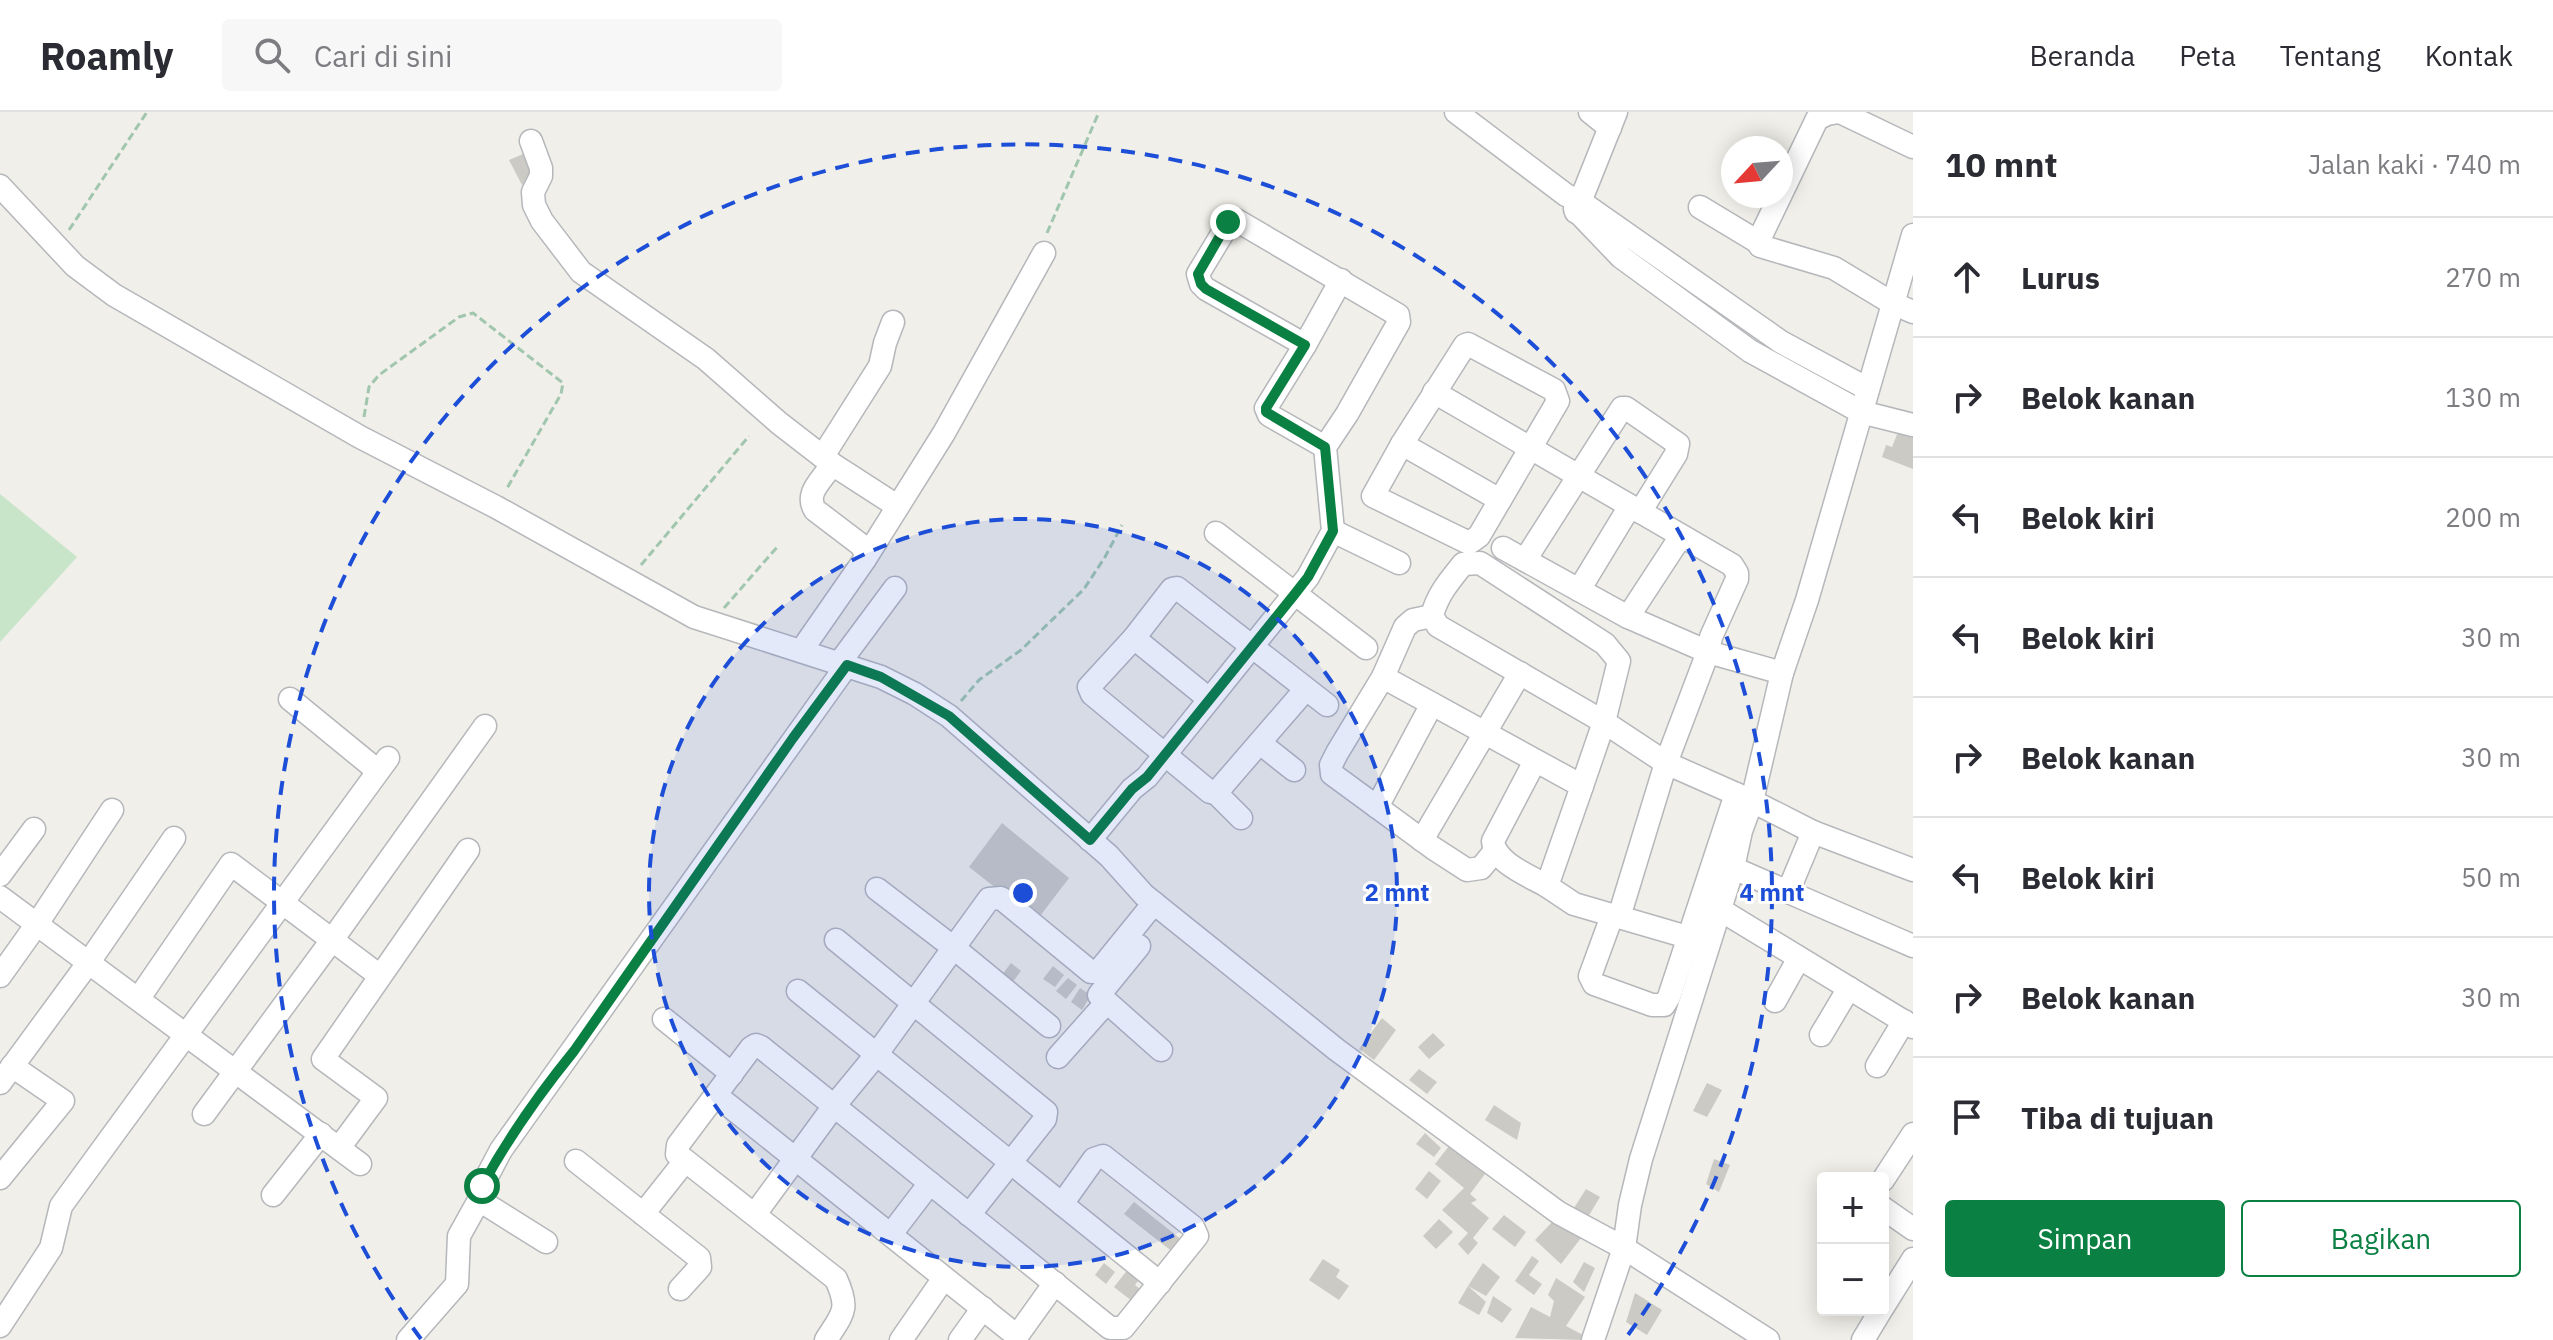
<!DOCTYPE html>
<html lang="id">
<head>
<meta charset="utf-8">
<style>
	body { margin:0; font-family:"IBM Plex Sans",sans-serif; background:#f7f7f7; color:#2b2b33 }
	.controls { position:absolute; right:24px; bottom:24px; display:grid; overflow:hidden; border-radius:8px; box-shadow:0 4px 20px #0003 }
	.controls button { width:72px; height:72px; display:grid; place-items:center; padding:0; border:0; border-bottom:2px solid #e1e1e2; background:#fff; color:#2b2b33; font:40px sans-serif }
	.compass { position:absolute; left:1721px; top:24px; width:72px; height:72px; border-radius:50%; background:#fff; box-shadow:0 4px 20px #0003; rotate:244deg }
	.stop { position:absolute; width:24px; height:24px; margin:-18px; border:6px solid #0b8043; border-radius:50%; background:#fff }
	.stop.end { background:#0b8043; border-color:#fff; box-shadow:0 2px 8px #0008 }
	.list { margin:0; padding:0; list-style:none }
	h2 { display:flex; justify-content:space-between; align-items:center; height:104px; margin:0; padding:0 32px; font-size:34px }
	h2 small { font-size:26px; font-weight:400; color:#7c7c81 }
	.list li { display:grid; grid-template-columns:52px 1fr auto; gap:24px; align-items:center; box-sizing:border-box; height:120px; padding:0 32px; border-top:2px solid #e1e1e2 }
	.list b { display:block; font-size:30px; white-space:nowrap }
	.list em { font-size:26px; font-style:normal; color:#7c7c81 }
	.actions { display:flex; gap:16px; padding:24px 32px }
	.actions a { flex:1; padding:18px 0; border:2px solid #0b8043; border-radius:8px; text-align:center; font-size:28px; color:#0b8043 }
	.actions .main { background:#0b8043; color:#fff }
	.icon { flex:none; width:44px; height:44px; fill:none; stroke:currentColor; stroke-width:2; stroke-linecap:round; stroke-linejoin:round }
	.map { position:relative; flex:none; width:1913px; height:1228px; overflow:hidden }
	header { display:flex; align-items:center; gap:48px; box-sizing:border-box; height:112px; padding:0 40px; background:#fff; border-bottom:2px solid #e1e1e2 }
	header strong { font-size:38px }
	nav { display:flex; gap:44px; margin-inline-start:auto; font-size:28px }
	.search { width:560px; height:72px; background:#f7f7f7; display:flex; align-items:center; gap:20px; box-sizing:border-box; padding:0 28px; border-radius:8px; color:#7c7c81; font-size:30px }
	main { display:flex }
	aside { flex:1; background:#fff }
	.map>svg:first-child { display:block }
	.green { fill:#c8e5ca }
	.building { fill:#cccac5 }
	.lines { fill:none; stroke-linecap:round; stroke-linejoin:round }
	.minor-casing { stroke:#b5b7bb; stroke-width:25 }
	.path { stroke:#a1c6ae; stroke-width:3; stroke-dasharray:8 4; stroke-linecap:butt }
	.minor { stroke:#fff; stroke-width:22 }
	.route { stroke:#0b8043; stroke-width:10 }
	.ring { fill:none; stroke:#1d4ed8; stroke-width:4; stroke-dasharray:14 10 }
	.centre { fill:#1d4ed8; stroke:#fff; stroke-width:4 }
	.ring-label { font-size:24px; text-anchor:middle; font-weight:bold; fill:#1d4ed8; stroke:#fff; stroke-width:6; stroke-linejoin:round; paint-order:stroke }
</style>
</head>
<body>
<header>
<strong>Roamly</strong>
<div class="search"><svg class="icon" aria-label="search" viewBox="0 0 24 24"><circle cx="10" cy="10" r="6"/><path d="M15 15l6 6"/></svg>Cari di sini</div>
<nav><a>Beranda</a><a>Peta</a><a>Tentang</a><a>Kontak</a></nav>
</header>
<main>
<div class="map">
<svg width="1913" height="1228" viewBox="0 0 1913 1228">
	<rect width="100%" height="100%" fill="#f0efe9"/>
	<!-- green -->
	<path class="green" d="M0 382 77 445 0 530Z"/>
	<!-- building -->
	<g class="building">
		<path d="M523 42 535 64 522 73 509 48Z"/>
		<path d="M1900 315 1913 320V357L1882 345 1886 333 1892 335Z"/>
		<path d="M1002 711 1069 766 1037 808 969 755Z"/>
		<path d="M1011 851 1021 859 1011 872 1001 864Z"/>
		<path d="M1053 854 1064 863 1055 875 1043 867Z"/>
		<path d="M1068 866 1077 873 1066 887 1056 879Z"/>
		<path d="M1080 876 1091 883 1082 898 1071 890Z"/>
		<path d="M1382 906 1396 918 1374 948 1359 937Z"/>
		<path d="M1433 921 1445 933 1429 947 1418 935Z"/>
		<path d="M1419 957 1437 970 1427 982 1409 968Z"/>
		<path d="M1707 971 1722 978 1707 1005 1693 999Z"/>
		<path d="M1494 993 1521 1011 1517 1028 1485 1008Z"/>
		<path d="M1425 1021 1441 1036 1434 1045 1416 1032Z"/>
		<path d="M1449 1034 1485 1062 1470 1082 1477 1088 1471 1091 1489 1106 1473 1126 1478 1131 1468 1143 1458 1132 1468 1121 1442 1098 1464 1076 1435 1052Z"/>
		<path d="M1714 1047 1730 1053 1719 1080 1706 1072Z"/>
		<path d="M1429 1059 1441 1069 1427 1087 1415 1077Z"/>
		<path d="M1586 1077 1600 1085 1588 1105 1574 1096Z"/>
		<path d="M1134 1090 1187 1132 1178 1144 1124 1102Z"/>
		<path d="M1504 1103 1526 1120 1515 1135 1492 1117Z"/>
		<path d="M1439 1107 1453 1120 1436 1137 1423 1124Z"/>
		<path d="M1555 1107 1581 1126 1561 1152 1535 1128Z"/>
		<path d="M1532 1144 1539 1149 1529 1163 1542 1172 1534 1183 1515 1169Z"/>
		<path d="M1323 1147 1340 1158 1336 1165 1349 1174 1339 1188 1309 1168Z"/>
		<path d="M1584 1150 1595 1156 1584 1180 1573 1170Z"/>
		<path d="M1104 1151 1115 1160 1106 1172 1095 1163Z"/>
		<path d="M1483 1151 1500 1165 1486 1184 1468 1174Z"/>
		<path d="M1129 1156 1141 1165 1135 1173 1146 1182 1137 1193 1114 1175Z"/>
		<path d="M1556 1166 1585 1185 1566 1214 1585 1224 1584 1228 1515 1226 1531 1195 1550 1205 1554 1189 1548 1183Z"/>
		<path d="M1468 1174 1486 1190 1479 1203 1458 1191Z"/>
		<path d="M1635 1181 1662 1198 1647 1223 1626 1210Z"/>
		<path d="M1493 1184 1512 1197 1502 1211 1487 1201Z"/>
	</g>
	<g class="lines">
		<!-- minor casing -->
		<g class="minor-casing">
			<g id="minor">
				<path d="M1456 0 1566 83 1581 90 1781 230 1868 277"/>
				<path d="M1590 0 1610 16"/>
				<path d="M1840 0 1913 35"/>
				<path d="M531 29 541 56V64L533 80 534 93 542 109 581 160 706 247 779 311 832 352C824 367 804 380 815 398L861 433 865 440V447L801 539"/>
				<path d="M0 74 75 154 114 183 360 325 496 395 694 505 881 565 915 582 949 604 1109 744 1144 783 1337 938 1559 1101 1624 1136 1768 1228"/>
				<path d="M1781 82 1817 7 1827 2 1839 0"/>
				<path d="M1780 84 1758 130 1760 134 1834 156 1892 191 1913 200"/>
				<path d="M1700 95 1758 130"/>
				<path d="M1575 97 1621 145 1750 239 1861 300 1913 313"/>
				<path d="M1576 100 1616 0"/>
				<path d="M1468 232 1554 278 1558 289 1479 424 1469 431 1373 384 1402 332 1465 233Z"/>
				<path d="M1434 280 1732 453 1737 461V467L1711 525 1708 540 1782 561"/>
				<path d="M1402 332 1500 388"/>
				<path d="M1325 335 1269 303 1266 296 1305 233 1341 168"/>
				<path d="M823 344 880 254 885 231 893 210"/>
				<path d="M832 352 897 394"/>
				<path d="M1333 419 1399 451"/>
				<path d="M1216 421 1366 536"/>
				<path d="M1503 436 1628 505 1708 540 1666 651 1604 610 1438 514 1432 504C1437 483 1450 468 1463 452L1480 451 1605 532 1619 549 1604 610 1582 674"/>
				<path d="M865 447 944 321 1044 141"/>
				<path d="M1525 448 1622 296H1626L1678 332 1676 342 1640 400"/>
				<path d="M1579 478 1630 394"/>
				<path d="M1432 504 1413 508 1405 515 1383 565 1582 674 1547 774 1574 792 1708 831"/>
				<path d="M1628 505 1681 424"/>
				<path d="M1134 526 1209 587"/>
				<path d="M840 550 895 476"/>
				<path d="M1383 565 1337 641 1331 653 1332 662 1433 736 1467 758 1481 756 1495 739"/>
				<path d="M1305 578 1216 681 1210 680 1092 582 1089 575 1134 526 1172 477 1177 476 1327 593"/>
				<path d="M290 587 378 659"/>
				<path d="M1260 631 1294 658"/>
				<path d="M1535 649 1493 729C1495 751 1530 764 1547 774"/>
				<path d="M1216 681 1241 706"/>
				<path d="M1377 695 1432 592"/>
				<path d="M1090 728 1132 677 1147 665 1308 465 1333 419 1325 335 1347 302 1399 210 1398 203 1236 108 1230 109 1198 162 1201 172 1206 177 1305 233"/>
				<path d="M1422 728 1520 561"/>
				<path d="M1733 756 1913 834"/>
				<path d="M0 763 34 717"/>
				<path d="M877 777 954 836 1049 914"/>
				<path d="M1788 780 1813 720"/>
				<path d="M0 785 360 1052"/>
				<path d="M1719 797 1913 915"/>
				<path d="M1612 804 1590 864 1594 872 1652 893H1664L1669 885 1736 682"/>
				<path d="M1619 805 1666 651 1752 689 1813 720 1913 758"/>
				<path d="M836 828 1046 1000 1045 1007 969 1103"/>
				<path d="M1139 834 1099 883 1161 938"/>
				<path d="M0 864 37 812 112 698"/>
				<path d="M798 879 1160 1171"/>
				<path d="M139 886 231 752 380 864"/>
				<path d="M1775 889 1799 846"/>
				<path d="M664 907 732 962"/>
				<path d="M1821 923 1849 876"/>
				<path d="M1058 945 1106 891"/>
				<path d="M1877 954 1904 909"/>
				<path d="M0 971 89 850 174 726"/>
				<path d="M717 984 1017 1224 1055 1171"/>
				<path d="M204 1002 332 828 485 614"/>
				<path d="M339 1036 376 986 323 947 468 738"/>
				<path d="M576 1049 699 1146 700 1155 680 1177"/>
				<path d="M0 1066 63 989 12 954"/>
				<path d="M1883 1068 1913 1022"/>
				<path d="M273 1083 321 1022"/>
				<path d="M479 1088 546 1130"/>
				<path d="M1883 1096 1913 1117"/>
				<path d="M643 1102 685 1049"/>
				<path d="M755 1102 834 994 876 943 989 787 1001 786 1091 860H1098L1154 791"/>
				<path d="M891 1122 930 1071"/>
				<path d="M1883 1195 1913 1147"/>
				<path d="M0 1214 51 1136 61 1094 388 646"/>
				<path d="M408 1228 457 1172 459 1124 479 1088 482 1074 501 1038 847 553"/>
				<path d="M826 1228C843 1201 850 1198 836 1167L677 1042 678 1033 751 936 756 933 761 935 1110 1216H1123L1197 1124 1193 1115 1103 1044 1094 1047 1062 1092"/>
				<path d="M901 1228 944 1166"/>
				<path d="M960 1228 983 1196"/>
				<path d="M1593 1228 1624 1136 1630 1093 1641 1047 1733 756 1741 719 1752 689 1782 561 1807 488 1913 123"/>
				<path d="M1863 1228 1881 1198"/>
			</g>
		</g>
		<!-- path -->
		<g class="path">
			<path d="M69 118 147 0"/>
			<path d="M1047 121 1099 0"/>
			<path d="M364 305 369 275 379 263 459 205 473 201 563 271 561 282 506 378"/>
			<path d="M641 453 749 324"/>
			<path d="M724 496 778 434"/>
			<path d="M961 589 979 568 1021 538 1084 477 1105 445 1122 413"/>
		</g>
		<!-- minor -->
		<use href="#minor" class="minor"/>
	</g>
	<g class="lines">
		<!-- route -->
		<path class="route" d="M482 1074C508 1026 539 982 574 939L793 626 847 553 881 565 949 604 1090 728 1132 677 1147 665 1294 483 1308 465 1333 419 1325 335 1266 300V296L1305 233 1206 177 1201 172 1198 162 1228 110"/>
	</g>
	<!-- distance rings -->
	<circle cx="1023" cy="781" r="374" fill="#1d4ed8" fill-opacity=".12"/>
	<g class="ring">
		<circle cx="1023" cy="781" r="374"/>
		<path d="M421 1227A749 749 0 1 1 1625 1227"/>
	</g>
	<circle cx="1023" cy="781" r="12" class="centre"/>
	<g class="ring-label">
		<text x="1397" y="789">2 mnt</text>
		<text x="1772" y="789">4 mnt</text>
	</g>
</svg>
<div class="controls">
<button>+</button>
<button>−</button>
</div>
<svg class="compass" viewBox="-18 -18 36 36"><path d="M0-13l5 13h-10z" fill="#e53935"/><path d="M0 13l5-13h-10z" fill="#7c7c81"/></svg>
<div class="stop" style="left:482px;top:1074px"></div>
<div class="stop end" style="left:1228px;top:110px"></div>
</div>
<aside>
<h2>10 mnt<small>Jalan kaki · 740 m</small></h2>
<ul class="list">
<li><svg class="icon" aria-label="ahead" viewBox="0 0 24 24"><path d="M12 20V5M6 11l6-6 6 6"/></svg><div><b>Lurus</b></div><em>270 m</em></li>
<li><svg class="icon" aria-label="right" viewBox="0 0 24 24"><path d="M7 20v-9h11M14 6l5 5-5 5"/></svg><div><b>Belok kanan</b></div><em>130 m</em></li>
<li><svg class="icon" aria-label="left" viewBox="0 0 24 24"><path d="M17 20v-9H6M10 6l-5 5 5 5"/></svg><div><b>Belok kiri</b></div><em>200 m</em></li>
<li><svg class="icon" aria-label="left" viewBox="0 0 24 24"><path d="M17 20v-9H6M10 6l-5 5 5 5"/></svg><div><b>Belok kiri</b></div><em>30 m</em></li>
<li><svg class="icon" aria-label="right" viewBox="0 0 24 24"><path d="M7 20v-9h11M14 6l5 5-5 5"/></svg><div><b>Belok kanan</b></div><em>30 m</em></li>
<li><svg class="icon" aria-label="left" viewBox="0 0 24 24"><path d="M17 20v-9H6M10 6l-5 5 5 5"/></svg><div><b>Belok kiri</b></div><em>50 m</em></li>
<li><svg class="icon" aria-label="right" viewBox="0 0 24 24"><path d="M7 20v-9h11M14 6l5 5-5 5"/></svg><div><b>Belok kanan</b></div><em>30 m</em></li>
<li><svg class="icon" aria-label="arrive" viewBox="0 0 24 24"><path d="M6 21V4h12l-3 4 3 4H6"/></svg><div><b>Tiba di tujuan</b></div></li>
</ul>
<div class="actions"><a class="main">Simpan</a><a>Bagikan</a></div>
</aside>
</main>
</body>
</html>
